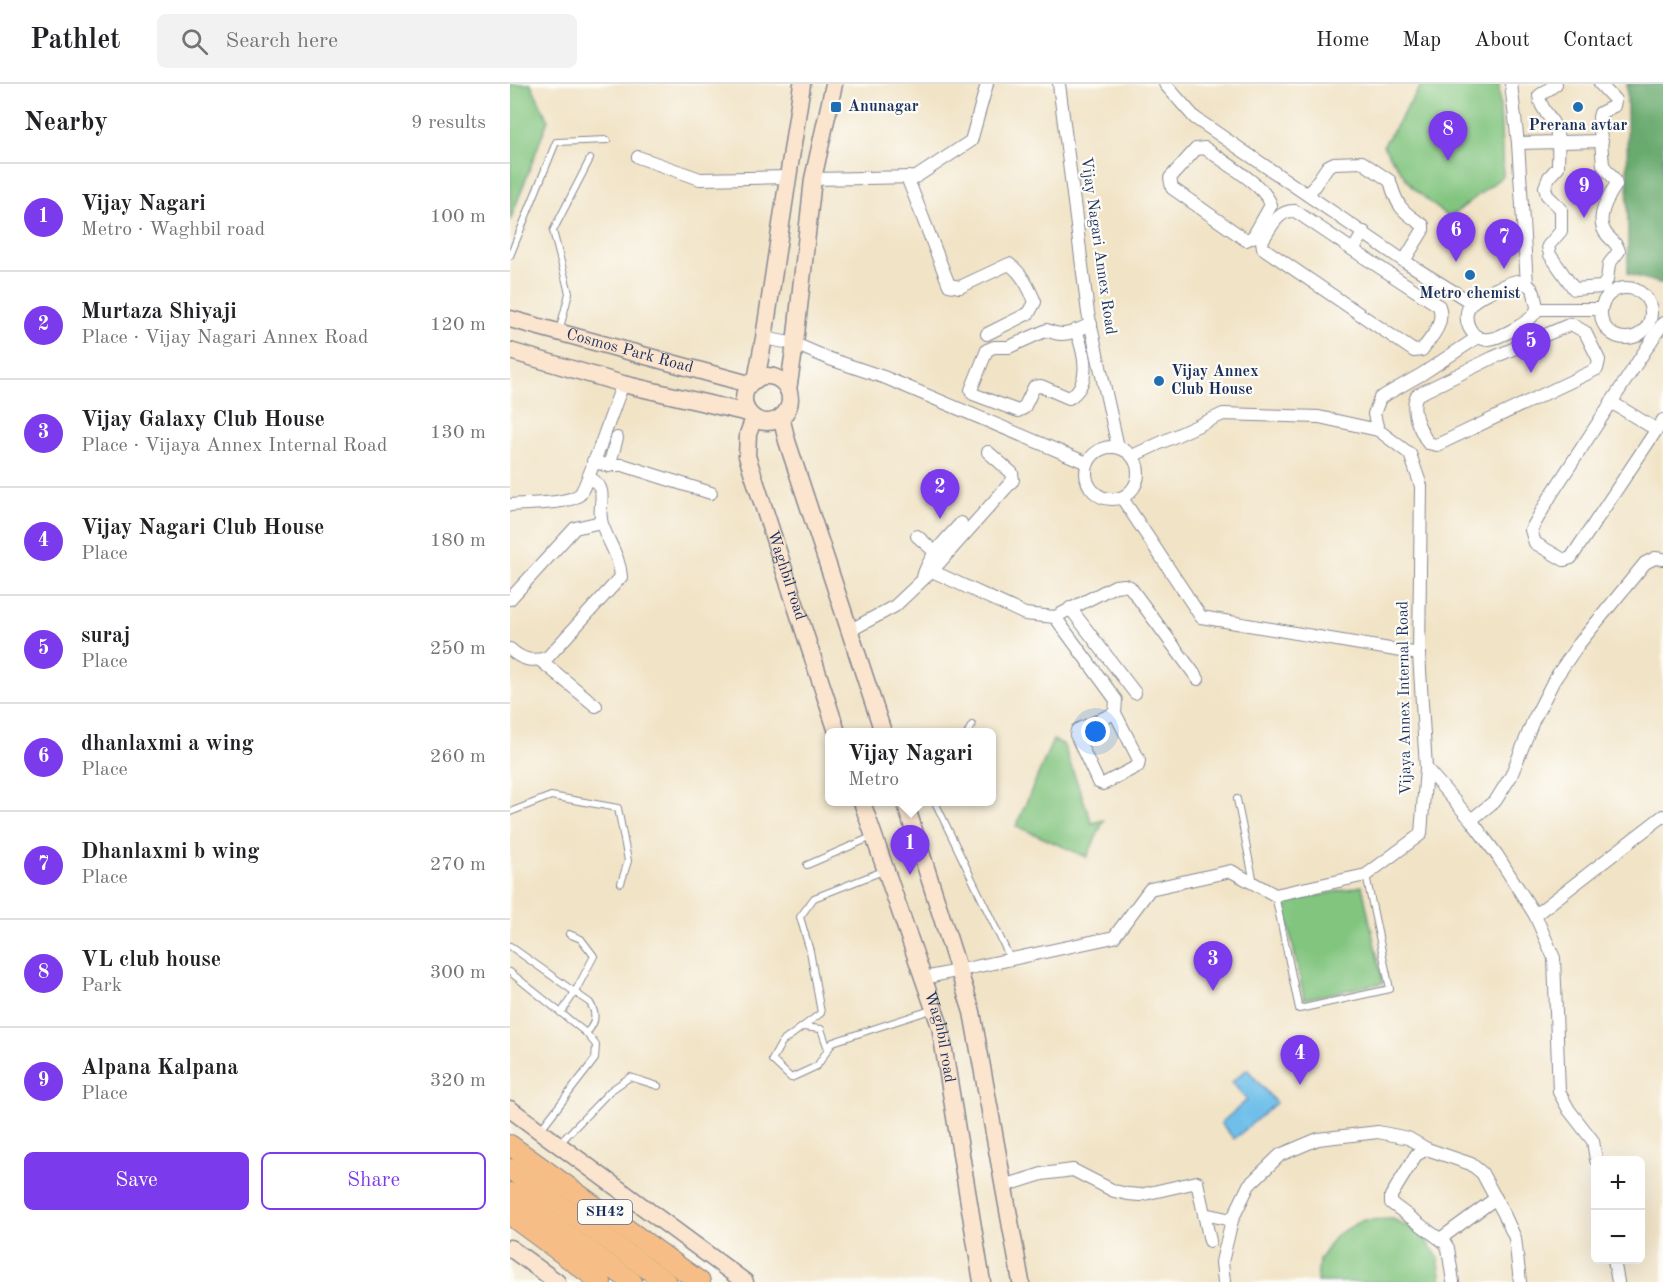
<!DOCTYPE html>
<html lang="en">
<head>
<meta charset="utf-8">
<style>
	body { margin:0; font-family:"Old Standard TT",serif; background:#f2f2f2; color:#202124 }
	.controls { position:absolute; right:18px; bottom:18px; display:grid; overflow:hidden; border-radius:9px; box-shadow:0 6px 24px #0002 }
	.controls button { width:54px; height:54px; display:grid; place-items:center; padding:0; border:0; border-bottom:2px solid #e0e0e0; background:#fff; color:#202124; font:30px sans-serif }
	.you { position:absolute; left:586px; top:648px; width:21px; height:21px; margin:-15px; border:4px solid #fff; border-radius:50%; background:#1a73e8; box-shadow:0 0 0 9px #1a73e833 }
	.badge { display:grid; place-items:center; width:39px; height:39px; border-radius:50%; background:#7c3aed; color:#fff; font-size:20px; font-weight:700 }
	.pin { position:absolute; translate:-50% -50px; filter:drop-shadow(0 2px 3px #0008) }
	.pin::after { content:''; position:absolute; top:32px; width:21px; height:18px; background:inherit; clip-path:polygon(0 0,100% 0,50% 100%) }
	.popup { position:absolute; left:315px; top:644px; width:171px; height:78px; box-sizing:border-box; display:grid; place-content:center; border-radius:9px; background:#fff; filter:drop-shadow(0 2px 4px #0005); font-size:20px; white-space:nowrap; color:#757577 }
	.popup b { font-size:22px; color:#202124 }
	.popup::after { content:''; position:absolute; left:50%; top:100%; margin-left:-12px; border:12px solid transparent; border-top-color:#fff }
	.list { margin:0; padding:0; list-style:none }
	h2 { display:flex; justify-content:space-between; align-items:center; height:78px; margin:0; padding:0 24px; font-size:26px }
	h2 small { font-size:20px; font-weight:400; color:#757577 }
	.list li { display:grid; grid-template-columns:39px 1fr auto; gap:18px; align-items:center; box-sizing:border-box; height:108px; padding:0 24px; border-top:2px solid #e0e0e0 }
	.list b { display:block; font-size:22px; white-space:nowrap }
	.list p { margin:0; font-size:20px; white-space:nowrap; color:#757577 }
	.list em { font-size:20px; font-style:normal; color:#757577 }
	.actions { display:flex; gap:12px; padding:18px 24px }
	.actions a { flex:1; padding:14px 0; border:2px solid #7c3aed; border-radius:9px; text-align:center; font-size:21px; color:#7c3aed }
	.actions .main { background:#7c3aed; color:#fff }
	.icon { flex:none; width:33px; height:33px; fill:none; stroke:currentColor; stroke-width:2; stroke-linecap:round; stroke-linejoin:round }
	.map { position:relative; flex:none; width:1153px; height:1198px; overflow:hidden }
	header { display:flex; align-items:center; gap:36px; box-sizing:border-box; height:84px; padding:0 30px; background:#fff; border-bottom:2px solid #e0e0e0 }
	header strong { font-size:28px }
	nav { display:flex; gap:33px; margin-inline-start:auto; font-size:21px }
	.search { width:420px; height:54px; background:#f2f2f2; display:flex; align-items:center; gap:15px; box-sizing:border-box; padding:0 21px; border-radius:9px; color:#757577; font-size:22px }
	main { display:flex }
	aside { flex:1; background:#fff }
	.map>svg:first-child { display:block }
	.green { fill:#82c57f; stroke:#4e7a6e; stroke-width:1.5 }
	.forest { fill:#69aa6e; stroke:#426c66; stroke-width:1.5 }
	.water { fill:#6fbfea; stroke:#4577a4; stroke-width:1.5 }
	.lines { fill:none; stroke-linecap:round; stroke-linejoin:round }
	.lane-casing { stroke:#868992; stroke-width:8 }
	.street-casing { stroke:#868992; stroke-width:14 }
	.secondary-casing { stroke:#868992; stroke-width:19 }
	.primary-casing { stroke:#868992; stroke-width:22 }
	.lane { stroke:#fff; stroke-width:6 }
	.street { stroke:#fff; stroke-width:12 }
	.secondary { stroke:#fbe5cf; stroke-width:16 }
	.primary { stroke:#f6be86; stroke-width:20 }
	.poi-dot { fill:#1f6fb2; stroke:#fdfcf7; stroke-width:2 }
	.labels { text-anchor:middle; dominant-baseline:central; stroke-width:4.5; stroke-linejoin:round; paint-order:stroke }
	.shield { fill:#fdfcf7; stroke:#5f6c8c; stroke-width:1.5 }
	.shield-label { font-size:15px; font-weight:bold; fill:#1b2f5e }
	.poi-label { font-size:16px; font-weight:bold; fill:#1b2f5e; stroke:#fdfcf7; text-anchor:start }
	.street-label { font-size:16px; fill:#1b2f5e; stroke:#fdfcf7 }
</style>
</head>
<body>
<header>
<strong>Pathlet</strong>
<div class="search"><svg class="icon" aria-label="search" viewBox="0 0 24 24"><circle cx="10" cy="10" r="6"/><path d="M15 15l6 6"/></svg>Search here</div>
<nav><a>Home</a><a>Map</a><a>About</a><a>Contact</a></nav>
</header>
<main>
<aside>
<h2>Nearby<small>9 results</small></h2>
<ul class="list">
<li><span class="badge">1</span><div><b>Vijay Nagari</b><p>Metro · Waghbil road</p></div><em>100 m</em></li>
<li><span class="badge">2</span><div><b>Murtaza Shiyaji</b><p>Place · Vijay Nagari Annex Road</p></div><em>120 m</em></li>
<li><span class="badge">3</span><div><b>Vijay Galaxy Club House</b><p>Place · Vijaya Annex Internal Road</p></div><em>130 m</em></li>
<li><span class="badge">4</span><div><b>Vijay Nagari Club House</b><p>Place</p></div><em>180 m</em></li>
<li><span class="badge">5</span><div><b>suraj</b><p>Place</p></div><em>250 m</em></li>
<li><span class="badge">6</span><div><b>dhanlaxmi a wing</b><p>Place</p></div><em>260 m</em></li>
<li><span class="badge">7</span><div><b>Dhanlaxmi b wing</b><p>Place</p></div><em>270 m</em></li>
<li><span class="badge">8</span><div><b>VL club house</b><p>Park</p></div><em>300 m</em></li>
<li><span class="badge">9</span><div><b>Alpana Kalpana</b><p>Place</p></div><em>320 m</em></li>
</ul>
<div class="actions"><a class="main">Save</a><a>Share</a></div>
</aside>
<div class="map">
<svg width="1153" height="1198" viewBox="0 0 1153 1198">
	<rect width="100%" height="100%" fill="#fdfcf7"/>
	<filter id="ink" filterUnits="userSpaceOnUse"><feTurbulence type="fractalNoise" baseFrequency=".0167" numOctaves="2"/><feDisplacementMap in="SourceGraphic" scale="12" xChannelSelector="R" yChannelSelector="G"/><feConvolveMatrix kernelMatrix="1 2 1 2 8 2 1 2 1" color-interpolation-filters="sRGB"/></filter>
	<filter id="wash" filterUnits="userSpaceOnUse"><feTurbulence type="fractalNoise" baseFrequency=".008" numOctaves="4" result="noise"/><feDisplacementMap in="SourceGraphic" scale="24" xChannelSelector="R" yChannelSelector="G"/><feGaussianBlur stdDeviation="1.35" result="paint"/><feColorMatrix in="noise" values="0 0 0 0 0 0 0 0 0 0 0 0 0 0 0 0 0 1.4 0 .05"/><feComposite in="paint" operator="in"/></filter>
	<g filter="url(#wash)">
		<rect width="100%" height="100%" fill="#f1e3c6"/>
		<!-- green -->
		<g class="green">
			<path d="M0 0H21L38 36 0 137Z"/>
			<path d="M912 0H989L993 92 939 134 902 103 873 62Z"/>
			<path d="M543 656 553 660 582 739 594 736 577 773 506 742Z"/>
			<path d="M852 802 873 899 794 915 774 819Z"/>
			<path d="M883 1135 911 1149 928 1173 932 1198H807L809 1176 826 1151 853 1136Z"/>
		</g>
		<!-- forest -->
		<path class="forest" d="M1117 0H1153V200L1118 190Z"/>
		<!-- water -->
		<path class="water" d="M737 985 766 1019 724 1055 711 1039 737 1016 722 998Z"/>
	</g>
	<g filter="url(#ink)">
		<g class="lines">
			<!-- lane casing -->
			<g class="lane-casing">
				<g id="lane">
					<path d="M0 172 46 58 97 56"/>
					<path d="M49 248 59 209 43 147 80 75"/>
					<path d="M458 648 462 641"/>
					<path d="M727 715 744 799"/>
					<path d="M425 718 500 874"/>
					<path d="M0 728 41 712 108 724 118 777 111 799"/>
					<path d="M297 781 364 752"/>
					<path d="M373 787 304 814 290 833 300 867 311 929 272 958 262 976 281 994 307 982 323 958 424 925"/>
					<path d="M765 811 789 925 880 905 856 791"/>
					<path d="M0 862 80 919C87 930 86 940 76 949"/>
					<path d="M0 888 76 949 86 961 85 975 31 1045"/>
					<path d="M51 929 65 908 84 872 71 855 59 850"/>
					<path d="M293 943 311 945 318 965"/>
					<path d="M49 1060 100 1007 120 993 148 1002"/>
				</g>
			</g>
			<!-- street casing -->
			<g class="street-casing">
				<g id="street">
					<path d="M549 0 578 229 608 363"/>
					<path d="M655 0 685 34 894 177 962 219"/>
					<path d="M1001 0 1008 59 1017 200"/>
					<path d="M1046 0 1029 12C1030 24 1040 32 1045 43 1050 55 1048 70 1048 83L1039 93 1035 103 1037 111 1051 125V147L1038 162 1040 171 1064 205 1092 203 1097 196 1099 180 1109 167C1107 159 1102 157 1097 151 1084 136 1097 114 1106 101L1105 96 1093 81 1089 33 1090 29 1104 22 1105 16 1090 0"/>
					<path d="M1008 59 1092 57"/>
					<path d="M695 64C712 77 755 101 761 121L743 153 736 156 662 104 660 94 686 65Z"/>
					<path d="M128 73 190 95 278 93"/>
					<path d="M397 93 439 201 450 203 499 180C512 189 519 204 525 218L519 229 477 250"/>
					<path d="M303 95 406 93 461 57 477 0"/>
					<path d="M798 111 818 82 824 79 852 78 880 97C887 122 891 127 913 141V146L894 177"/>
					<path d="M843 166 929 222C935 240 922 252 912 266L904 267 753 164 752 157C761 144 767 126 785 127L843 166 854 148"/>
					<path d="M1007 197C1018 200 1024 203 1025 214 1026 219 1028 223 1026 227 1022 237 990 254 979 255 961 258 949 232 962 219 969 212 997 199 1007 197Z"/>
					<circle cx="1116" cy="229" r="25"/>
					<path d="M1027 225H1091"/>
					<path d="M1153 239 1041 411 1021 446 1025 459 1054 476 1061 474 1153 336"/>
					<path d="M1061 240 1075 248 1089 276 1087 285 927 361 918 359C910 346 899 326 907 311L982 274Z"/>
					<path d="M566 246C574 268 583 299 559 314L531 302 524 303 514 324 508 327 463 310 461 306 477 266 484 263H499L537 246C554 255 565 247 581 240"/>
					<path d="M254 254 285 260 320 275 376 294 577 379"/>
					<path d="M1101 318 1147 346"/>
					<path d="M868 346 864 330 870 314 912 290 968 253"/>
					<circle cx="602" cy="389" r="26"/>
					<path d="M83 377 95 381H113L201 409"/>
					<path d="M99 382 107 354"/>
					<path d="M612 414 691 533 909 570"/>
					<path d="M0 421C17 419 55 421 69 411 76 406 106 316 113 300"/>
					<path d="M407 452 425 468"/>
					<path d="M422 487 515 530 545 533 606 616 605 629 629 676 628 682 593 700 588 698 566 651 567 646 605 629"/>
					<path d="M413 493C419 471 436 456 451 439"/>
					<path d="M0 515 65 444 91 438"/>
					<path d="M560 524 625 609"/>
					<path d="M545 533 605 502 614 501 620 503 688 595"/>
					<path d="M339 547 385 522 422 487 503 396 502 389 478 368"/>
					<path d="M0 565C12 576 21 578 37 574L111 493C110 473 98 458 92 440 86 421 101 406 80 394"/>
					<path d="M30 576 86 622"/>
					<path d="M916 684 961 736 987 771 1025 831 1044 874 1049 1008 1059 1026 1083 1057 1086 1076"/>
					<path d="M961 736 986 716 1001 692 1023 637 1044 596 1068 561 1135 479 1145 474 1153 475"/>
					<path d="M1025 831 1153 732"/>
					<path d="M414 894 604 853 640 805 721 787 765 811 856 791 911 750 916 684 909 570 911 402 900 370 868 346 809 333 713 330 622 372"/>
					<path d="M494 1102 532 1090 563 1086 604 1107 618 1110 630 1111 687 1098 694 1130 722 1136"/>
					<path d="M694 1130 700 1157"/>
					<path d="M930 1155 986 1114"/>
					<path d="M1104 1176 1108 1198"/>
					<path d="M714 1198 712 1178 722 1136 739 1101 770 1071 808 1055 868 1048 898 1054 917 1065"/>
					<path d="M943 1198 938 1164 935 1159 881 1119V1112L906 1071 917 1065 961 1080 972 1089 994 1130 1005 1154 1010 1198"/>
				</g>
			</g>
			<!-- secondary casing -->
			<g class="secondary-casing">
				<g id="secondary">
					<path id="s1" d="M0 235 239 300"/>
					<path d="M0 267 113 300 238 329"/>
					<circle cx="257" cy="315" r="23"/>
					<path d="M246 296 254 254 292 0"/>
					<path d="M278 306 285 260 303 95 324 0"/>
					<path d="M271 333 277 357 373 648"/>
					<path id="s2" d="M244 334 238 350 237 372 327 648"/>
					<path id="s3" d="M352 718 430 942 472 1198"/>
					<path d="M395 718 462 928 511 1198"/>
					<path d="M0 1025 235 1198"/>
					<path d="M0 1164 47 1198"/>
				</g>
			</g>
			<!-- primary casing -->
			<g class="primary-casing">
				<g id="primary">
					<path d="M0 1061 190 1198"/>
					<path d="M0 1085 156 1198"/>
					<path d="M0 1109 122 1198"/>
					<path d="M0 1131 91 1198"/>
				</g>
			</g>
			<!-- lane -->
			<use href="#lane" class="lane"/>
			<!-- street -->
			<use href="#street" class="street"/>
			<!-- secondary -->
			<use href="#secondary" class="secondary"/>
			<!-- primary -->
			<use href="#primary" class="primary"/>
		</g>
	</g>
	<!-- markers -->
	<g class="poi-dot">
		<rect x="320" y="17" width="12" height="12" rx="3"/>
		<circle cx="1068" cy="23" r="6"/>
		<circle cx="960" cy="191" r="6"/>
		<circle cx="649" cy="297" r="6"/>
	</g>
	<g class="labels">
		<!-- shield labels -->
		<rect class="shield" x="68" y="1116" width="54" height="24" rx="4.5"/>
		<g class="shield-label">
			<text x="95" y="1128">SH42</text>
		</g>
		<!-- poi labels -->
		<g class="poi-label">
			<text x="338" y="23">Anunagar</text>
			<text x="1068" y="42" text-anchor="middle">Prerana avtar</text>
			<text x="960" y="210" text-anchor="middle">Metro chemist</text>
			<text x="661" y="288">Vijay Annex<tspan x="661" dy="18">Club House</tspan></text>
		</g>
		<!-- street labels -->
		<g class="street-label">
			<text transform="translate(588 162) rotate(82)">Vijay Nagari Annex Road</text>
			<text stroke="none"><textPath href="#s1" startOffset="124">Cosmos Park Road</textPath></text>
			<text stroke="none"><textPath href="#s2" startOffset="165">Waghbil road</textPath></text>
			<text transform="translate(895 614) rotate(-91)">Vijaya Annex Internal Road</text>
			<text stroke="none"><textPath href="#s3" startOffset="248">Waghbil road</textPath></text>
		</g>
	</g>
</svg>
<div class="controls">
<button>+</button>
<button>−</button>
</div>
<div class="you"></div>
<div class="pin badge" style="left:400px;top:791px">1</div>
<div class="popup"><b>Vijay Nagari</b>Metro</div>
<div class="pin badge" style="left:430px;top:435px">2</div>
<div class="pin badge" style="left:703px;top:907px">3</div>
<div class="pin badge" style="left:790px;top:1001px">4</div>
<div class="pin badge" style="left:1021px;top:289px">5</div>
<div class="pin badge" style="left:946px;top:178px">6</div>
<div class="pin badge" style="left:994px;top:185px">7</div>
<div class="pin badge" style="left:938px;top:77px">8</div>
<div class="pin badge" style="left:1074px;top:134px">9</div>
</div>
</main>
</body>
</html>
